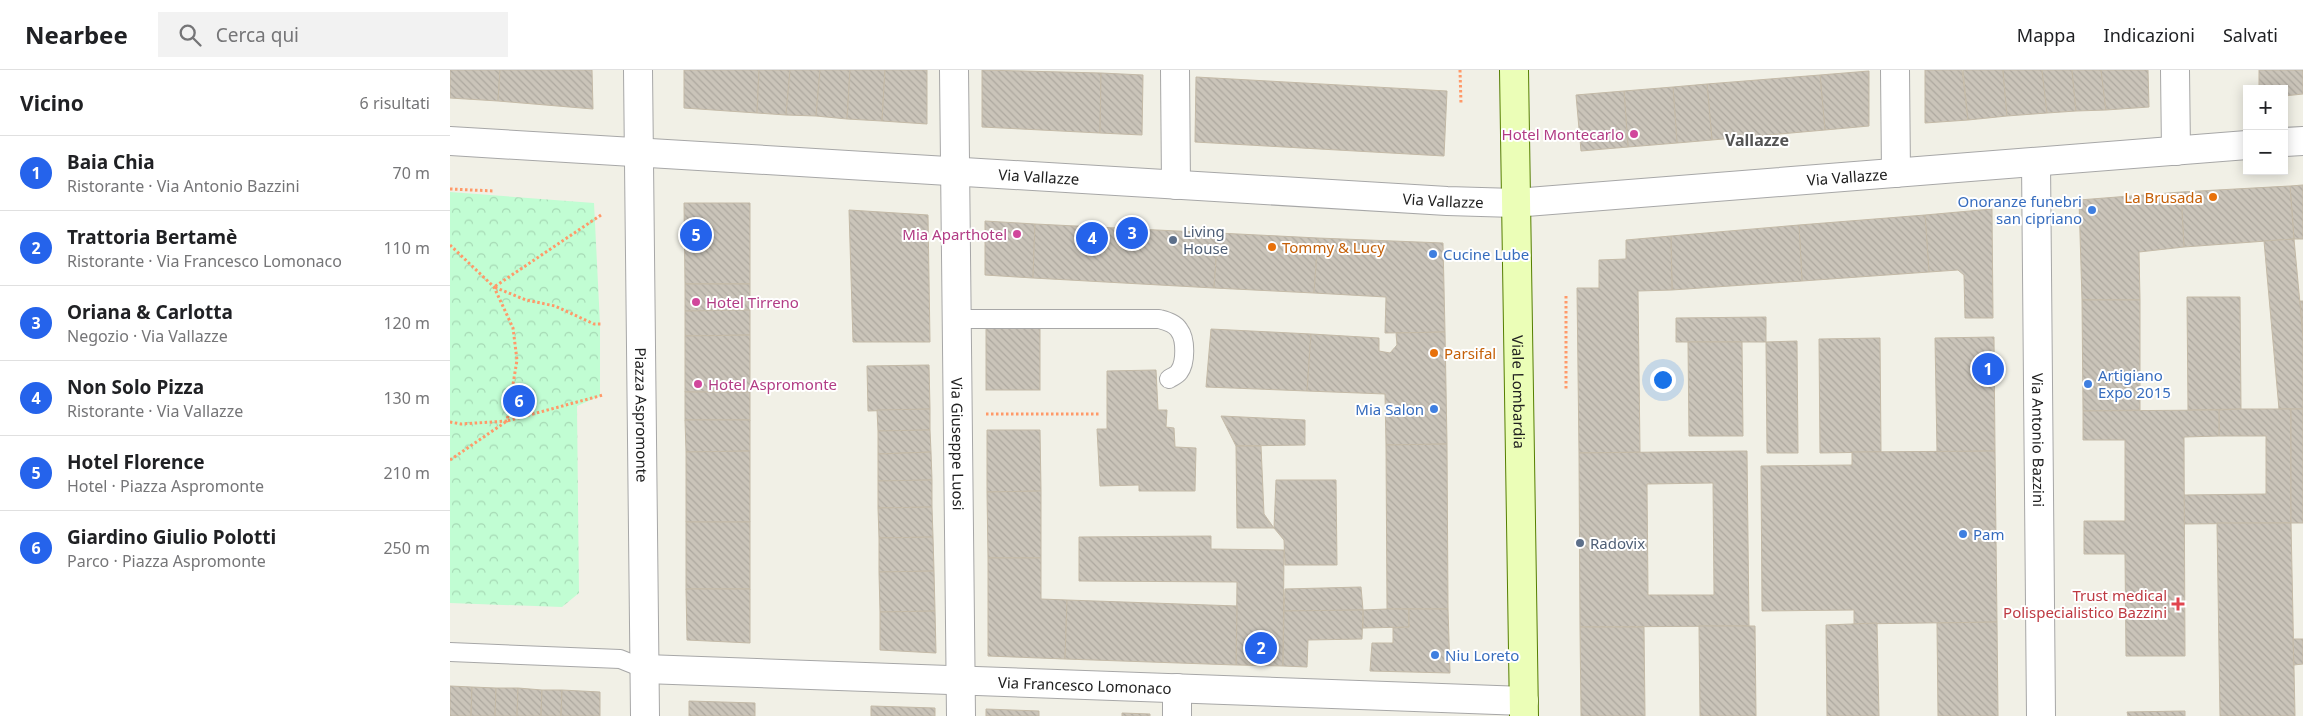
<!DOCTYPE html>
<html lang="it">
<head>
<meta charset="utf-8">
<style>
	body { margin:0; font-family:"Noto Sans",sans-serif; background:#f2f2f2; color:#202124 }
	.controls { position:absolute; right:15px; top:15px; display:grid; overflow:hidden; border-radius:0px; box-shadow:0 2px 12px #0003 }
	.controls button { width:45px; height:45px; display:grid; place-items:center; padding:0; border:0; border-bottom:1px solid #e0e0e0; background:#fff; color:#202124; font:25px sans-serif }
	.you { position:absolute; left:1212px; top:309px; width:18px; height:18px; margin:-12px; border:4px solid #fff; border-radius:50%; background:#1a73e8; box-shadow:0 0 0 8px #1a73e833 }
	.badge { display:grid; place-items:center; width:32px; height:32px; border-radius:50%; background:#2563eb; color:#fff; font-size:16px; font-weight:700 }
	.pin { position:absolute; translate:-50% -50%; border:2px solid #fff; box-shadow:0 1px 5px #0006 }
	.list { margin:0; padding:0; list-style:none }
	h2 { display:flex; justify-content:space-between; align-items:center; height:65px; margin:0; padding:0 20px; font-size:21px }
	h2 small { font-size:16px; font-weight:400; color:#757577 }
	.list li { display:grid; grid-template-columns:32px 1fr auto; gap:15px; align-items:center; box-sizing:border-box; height:75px; padding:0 20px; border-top:1px solid #e0e0e0 }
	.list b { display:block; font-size:19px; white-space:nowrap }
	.list p { margin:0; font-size:16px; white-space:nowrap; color:#757577 }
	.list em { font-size:16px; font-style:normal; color:#757577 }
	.icon { flex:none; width:28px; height:28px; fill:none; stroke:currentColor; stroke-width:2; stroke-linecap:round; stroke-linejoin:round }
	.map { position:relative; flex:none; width:1853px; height:646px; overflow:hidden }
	header { display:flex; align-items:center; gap:30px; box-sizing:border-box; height:70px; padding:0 25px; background:#fff; border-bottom:1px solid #e0e0e0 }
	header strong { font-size:24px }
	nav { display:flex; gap:28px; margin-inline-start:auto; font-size:18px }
	.search { width:350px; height:45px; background:#f2f2f2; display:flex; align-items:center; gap:12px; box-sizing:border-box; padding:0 18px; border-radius:0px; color:#757577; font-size:19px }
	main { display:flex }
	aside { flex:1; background:#fff }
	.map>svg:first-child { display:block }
	.park { fill:url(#park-crowns) }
	.building { fill:url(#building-back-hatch); stroke:#c4baa7; fill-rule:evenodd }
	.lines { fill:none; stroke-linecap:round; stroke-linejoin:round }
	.lane-casing { stroke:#a7a7a7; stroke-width:20 }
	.street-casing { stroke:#a7a7a7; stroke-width:30 }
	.secondary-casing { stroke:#557e00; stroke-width:30 }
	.path { stroke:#ff9969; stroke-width:3; stroke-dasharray:2.5 2.5; stroke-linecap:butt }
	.lane { stroke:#fff; stroke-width:18 }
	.street { stroke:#fff; stroke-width:28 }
	.secondary { stroke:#ebfeb7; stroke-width:28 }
	.hotel-dot { fill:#d1479c; stroke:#fff; stroke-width:2 }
	.food-dot { fill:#e8710a; stroke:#fff; stroke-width:2 }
	.shop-dot { fill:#3f7fe0; stroke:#fff; stroke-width:2 }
	.service-dot { fill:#5c6f8a; stroke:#fff; stroke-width:2 }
	.health-dot { fill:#e0444e; stroke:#fff; stroke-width:2 }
	.labels { text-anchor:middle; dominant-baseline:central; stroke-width:4; stroke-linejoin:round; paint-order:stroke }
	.hotel-label { font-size:15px; fill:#b23c85; stroke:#fff; text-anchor:end }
	.street-label { font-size:15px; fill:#202020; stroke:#fff }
	.food-label { font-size:15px; fill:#c56008; stroke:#fff; text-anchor:start }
	.shop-label { font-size:15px; fill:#366cbe; stroke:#fff; text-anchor:start }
	.service-label { font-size:15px; fill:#4e5e75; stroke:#fff; text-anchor:start }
	.health-label { font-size:15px; fill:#be3a42; stroke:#fff; text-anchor:end }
	.neighbourhood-label { font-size:16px; font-weight:bold; fill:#535353; stroke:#fff }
</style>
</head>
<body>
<header>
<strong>Nearbee</strong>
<div class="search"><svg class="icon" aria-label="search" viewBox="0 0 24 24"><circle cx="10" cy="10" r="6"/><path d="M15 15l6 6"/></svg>Cerca qui</div>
<nav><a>Mappa</a><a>Indicazioni</a><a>Salvati</a></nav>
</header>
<main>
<aside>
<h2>Vicino<small>6 risultati</small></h2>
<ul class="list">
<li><span class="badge">1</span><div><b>Baia Chia</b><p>Ristorante · Via Antonio Bazzini</p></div><em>70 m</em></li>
<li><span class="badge">2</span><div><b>Trattoria Bertamè</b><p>Ristorante · Via Francesco Lomonaco</p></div><em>110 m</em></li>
<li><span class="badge">3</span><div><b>Oriana &amp; Carlotta</b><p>Negozio · Via Vallazze</p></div><em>120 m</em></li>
<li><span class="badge">4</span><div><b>Non Solo Pizza</b><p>Ristorante · Via Vallazze</p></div><em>130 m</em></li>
<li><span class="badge">5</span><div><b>Hotel Florence</b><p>Hotel · Piazza Aspromonte</p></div><em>210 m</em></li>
<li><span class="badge">6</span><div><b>Giardino Giulio Polotti</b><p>Parco · Piazza Aspromonte</p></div><em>250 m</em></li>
</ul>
</aside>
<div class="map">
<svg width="1853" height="646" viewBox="0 0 1853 646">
	<defs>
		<pattern id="park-crowns" width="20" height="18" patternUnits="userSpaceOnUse" patternTransform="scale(1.25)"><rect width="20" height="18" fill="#c1fdd3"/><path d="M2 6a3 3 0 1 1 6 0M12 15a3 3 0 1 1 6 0" fill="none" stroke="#a6d9b5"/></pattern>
		<pattern id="building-back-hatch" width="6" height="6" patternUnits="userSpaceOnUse" patternTransform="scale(1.25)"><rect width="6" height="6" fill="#cac4b9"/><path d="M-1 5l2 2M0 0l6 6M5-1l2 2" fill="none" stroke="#ada89f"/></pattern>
	</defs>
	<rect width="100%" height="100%" fill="#f1f0e6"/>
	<!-- park -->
	<path class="park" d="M0 122 144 133 150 254V326L127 336 129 523 112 537 0 533Z"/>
	<!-- building -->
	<g class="building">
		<path d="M0 0H50L48 31 0 28Z"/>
		<path d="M50 0H142L143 39 48 31Z"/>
		<path d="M234 0H309L307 43 234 38Z"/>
		<path d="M309 0H340L336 45 307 43Z"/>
		<path d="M340 0H370L366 46 336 45Z"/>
		<path d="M370 0H400L397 49 366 46Z"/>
		<path d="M400 0H435L432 51 397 49Z"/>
		<path d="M435 0H477V54L432 51Z"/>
		<path d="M532 0 651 3 650 63 532 57Z"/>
		<path d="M1475 0H1512L1518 50 1475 53Z"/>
		<path d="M1513 0H1553L1557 46 1518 50Z"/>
		<path d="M1553 0H1592L1597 43 1557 46Z"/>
		<path d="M1592 0H1622L1626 41 1597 43Z"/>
		<path d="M1622 0H1651L1656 40 1626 41Z"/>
		<path d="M1651 0H1698L1699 37 1656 40Z"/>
		<path d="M1809 0H1853V24L1834 26V19H1809Z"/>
		<path d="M1419 1V56L1375 60 1370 5Z"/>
		<path d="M651 3 693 5 692 65 650 63Z"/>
		<path d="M1370 5 1375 60 1262 70 1257 14Z"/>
		<path d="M746 7 997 21 994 86 745 72Z"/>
		<path d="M1257 14 1262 70 1227 73 1223 17Z"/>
		<path d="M1223 17 1227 73 1178 77 1174 21Z"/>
		<path d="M1174 21 1178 77 1131 81 1126 25Z"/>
		<path d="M1853 115V169H1844L1840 116Z"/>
		<path d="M1840 116 1844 169 1734 177 1731 122Z"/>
		<path d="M1731 122 1734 177 1689 182 1690 230H1632L1629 130Z"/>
		<path d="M234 133H300V214H235Z"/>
		<path d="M1542 139 1543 248H1515L1514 205 1508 200 1479 202 1475 145Z"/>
		<path d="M399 140 478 145 480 272H403Z"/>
		<path d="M1475 145 1479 202 1352 211 1349 155Z"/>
		<path d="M535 151 585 154 583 208 535 205Z"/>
		<path d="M585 154 768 163 764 218 583 208Z"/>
		<path d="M1349 155 1352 211 1222 220 1221 166Z"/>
		<path d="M768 163 868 168 864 223 764 218Z"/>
		<path d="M1221 166 1222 220 1188 221 1190 382 1129 383 1127 218H1149V190L1176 189V170Z"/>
		<path d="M868 168 993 173 995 262 935 263 936 227 864 223Z"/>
		<path d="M1844 169 1853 266V339H1829L1814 171Z"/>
		<path d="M235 214H300V240L235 241Z"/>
		<path d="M1737 227H1790L1791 339 1738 340Z"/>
		<path d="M1632 230H1690V340L1633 341Z"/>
		<path d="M1850 231H1853V266Z"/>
		<path d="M300 240V265L235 266V241Z"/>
		<path d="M1316 247V272H1226V248Z"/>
		<rect x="536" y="258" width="54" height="62"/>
		<path d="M761 259 861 264 857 321 756 317Z"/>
		<path d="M995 262 997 374 936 375 935 324 857 321 861 264 929 268V281L940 283 947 275 946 263Z"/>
		<path d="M300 265V322H235V266Z"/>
		<path d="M1544 267 1545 381 1487 382 1485 268Z"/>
		<path d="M1430 268 1431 382 1370 383 1369 269Z"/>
		<path d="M1347 271 1348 383H1317L1316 272Z"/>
		<path d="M1238 272H1292L1293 366H1239Z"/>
		<path d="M479 295 480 339 418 341 417 296Z"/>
		<path d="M706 300 708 340H717L716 357 724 358 725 377 746 378 745 421H689V415L650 416 647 359H657V301Z"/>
		<rect x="235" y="322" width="65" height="28"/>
		<path d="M480 339V360L428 361 427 340Z"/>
		<path d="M1791 339H1841V453L1734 454V425L1816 424V366H1769V340Z"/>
		<rect x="1841" y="339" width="12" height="114"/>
		<path d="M1769 340V366L1734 367 1735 586H1676L1675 484H1634V451H1675V370H1633V341Z"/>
		<path d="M771 346 855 350V375L786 376Z"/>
		<path d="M235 350H300V381L236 382Z"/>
		<path d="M480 360 481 382 428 384V361Z"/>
		<path d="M537 360H590L591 421 537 422Z"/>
		<path d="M997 374 998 539H937L936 375Z"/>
		<path d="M786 376H811L814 444 824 458H787Z"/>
		<path d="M300 381V452H236V382Z"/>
		<path d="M1297 381 1299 556 1130 557 1129 383ZM1263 413 1264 525H1198L1197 414Z"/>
		<path d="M1545 381 1547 552 1404 554V540L1312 541 1311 396 1402 395V382Z"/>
		<path d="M481 382 482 410 428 411V384Z"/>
		<path d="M482 410V437L428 438V411Z"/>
		<path d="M826 410H886L887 495H835L834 470 824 458Z"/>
		<path d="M591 421V488H538L537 422Z"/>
		<path d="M482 437 483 467 429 468 428 438Z"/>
		<rect x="236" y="452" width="64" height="67"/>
		<path d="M1767 453H1841L1845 646H1770Z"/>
		<path d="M761 466V479L834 480 833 596 786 595 787 512 629 511V467Z"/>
		<path d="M483 467 484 501 429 502V468Z"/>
		<path d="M538 488H591V529L617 530 615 589 538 586Z"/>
		<path d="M484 501 485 541 430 542 429 502Z"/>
		<path d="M911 517 913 540 834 541 835 519Z"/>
		<path d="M236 519H300V573L237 570Z"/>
		<path d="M617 530 787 536 786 595 615 589Z"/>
		<path d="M937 539H959V557L913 558V540Z"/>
		<path d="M959 539H998L1000 603 920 601 922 573H943V558L959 557Z"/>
		<path d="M913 540 912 569 858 570 857 597 833 596 834 541Z"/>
		<path d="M485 541 486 583 430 580V542Z"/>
		<path d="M1547 552 1548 646H1488L1487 553Z"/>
		<path d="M1427 553 1429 646H1377L1376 555Z"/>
		<path d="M1249 556H1305L1306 646H1250Z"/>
		<path d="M1130 557H1194L1195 646H1131Z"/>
		<path d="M1843 569H1853V594L1844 595Z"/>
		<path d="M0 616 22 617 21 646H0Z"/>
		<path d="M22 617 46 618 45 646H21Z"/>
		<path d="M46 618H68L67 646H45Z"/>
		<path d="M68 618 92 620 91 646H67Z"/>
		<path d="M92 620H112L111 646H91Z"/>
		<path d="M112 620 150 622V646H111Z"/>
		<path d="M239 631 305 633V646H239Z"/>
		<path d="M421 636 485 638V646H421Z"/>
		<path d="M536 639 589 641V646H536Z"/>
		<path d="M1735 641V646H1678L1677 642Z"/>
		<path d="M672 643 700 644V646H672Z"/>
	</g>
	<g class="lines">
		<!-- lane casing -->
		<g class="lane-casing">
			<g id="lane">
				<path d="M507 249H709C716 251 725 253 729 260 736 269 736 293 729 302 727 305 722 307 719 309"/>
				<path d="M0 582 170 589 195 599"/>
			</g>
		</g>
		<!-- street casing -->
		<g class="street-casing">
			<g id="street">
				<path id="s1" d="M188 0 195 646"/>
				<path id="s2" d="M504 0 511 646"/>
				<path d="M725 0 726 115"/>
				<path d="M1445 0 1446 103"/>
				<path d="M1725 0 1726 81"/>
				<path id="s3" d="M0 71 997 131 1065 133 1797 75"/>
				<path d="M1834 72 1853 71"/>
				<path id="s4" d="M1586 92 1591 646"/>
				<path id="s5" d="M195 599 1074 631"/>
				<path d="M727 618V646"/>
			</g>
		</g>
		<!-- secondary casing -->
		<g class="secondary-casing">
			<g id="secondary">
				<path id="s6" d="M1064 0 1074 646"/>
			</g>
		</g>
		<!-- path -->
		<g class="path">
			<path d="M1010 0 1011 34"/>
			<path d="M0 119 44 121"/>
			<path d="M151 145 44 217 76 230 105 236 144 254H152"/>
			<path d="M0 175 44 217 63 258 67 290 57 351 11 354 0 352"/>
			<path d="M1116 226V319"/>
			<path d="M536 344H650"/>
			<path d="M0 390 57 351 153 325"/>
		</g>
		<!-- lane -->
		<use href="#lane" class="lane"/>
		<!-- street -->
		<use href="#street" class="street"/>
		<!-- secondary -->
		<use href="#secondary" class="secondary"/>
	</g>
	<!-- markers -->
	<g class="hotel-dot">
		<circle cx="1184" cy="64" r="5"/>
		<circle cx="567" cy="164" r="5"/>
		<circle cx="246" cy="232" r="5"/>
		<circle cx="248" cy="314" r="5"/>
	</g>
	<g class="food-dot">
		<circle cx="1763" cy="127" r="5"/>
		<circle cx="822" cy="177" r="5"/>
		<circle cx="984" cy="283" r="5"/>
	</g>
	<g class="shop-dot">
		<circle cx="1642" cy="140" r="5"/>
		<circle cx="983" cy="184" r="5"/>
		<circle cx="1638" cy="314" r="5"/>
		<circle cx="984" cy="339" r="5"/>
		<circle cx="1513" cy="464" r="5"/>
		<circle cx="985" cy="585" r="5"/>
	</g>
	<g class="service-dot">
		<circle cx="723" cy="170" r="5"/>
		<circle cx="1130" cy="473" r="5"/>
	</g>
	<path class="health-dot" d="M1725.5 526.5h5v5h5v5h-5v5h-5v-5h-5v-5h5z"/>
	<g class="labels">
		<!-- hotel labels -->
		<g class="hotel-label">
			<text x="1174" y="64">Hotel Montecarlo</text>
			<text x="557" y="164">Mia Aparthotel</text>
			<text x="256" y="232" text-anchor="start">Hotel Tirreno</text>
			<text x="258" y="314" text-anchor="start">Hotel Aspromonte</text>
		</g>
		<!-- street labels -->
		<g class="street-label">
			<text stroke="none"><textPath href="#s3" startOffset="590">Via Vallazze</textPath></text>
			<text stroke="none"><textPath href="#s3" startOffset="1400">Via Vallazze</textPath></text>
			<text stroke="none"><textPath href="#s3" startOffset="995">Via Vallazze</textPath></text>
			<text stroke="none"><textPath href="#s6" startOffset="322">Viale Lombardia</textPath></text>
			<text stroke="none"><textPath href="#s1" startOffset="345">Piazza Aspromonte</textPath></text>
			<text stroke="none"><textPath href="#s4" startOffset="278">Via Antonio Bazzini</textPath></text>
			<text stroke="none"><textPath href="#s2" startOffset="374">Via Giuseppe Luosi</textPath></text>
			<text stroke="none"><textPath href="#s5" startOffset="440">Via Francesco Lomonaco</textPath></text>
		</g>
		<!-- food labels -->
		<g class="food-label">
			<text x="1753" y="127" text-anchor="end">La Brusada</text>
			<text x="832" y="177">Tommy &amp; Lucy</text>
			<text x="994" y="283">Parsifal</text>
		</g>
		<!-- shop labels -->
		<g class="shop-label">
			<text x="1632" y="131" text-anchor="end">Onoranze funebri<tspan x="1632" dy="17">san cipriano</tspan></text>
			<text x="993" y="184">Cucine Lube</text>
			<text x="1648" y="305">Artigiano<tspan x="1648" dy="17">Expo 2015</tspan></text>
			<text x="974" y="339" text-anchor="end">Mia Salon</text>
			<text x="1523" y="464">Pam</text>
			<text x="995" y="585">Niu Loreto</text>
		</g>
		<!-- service labels -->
		<g class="service-label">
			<text x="733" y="161">Living<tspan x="733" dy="17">House</tspan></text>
			<text x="1140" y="473">Radovix</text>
		</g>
		<!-- health labels -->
		<g class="health-label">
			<text x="1717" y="525">Trust medical<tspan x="1717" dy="17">Polispecialistico Bazzini</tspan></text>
		</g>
		<!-- neighbourhood labels -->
		<g class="neighbourhood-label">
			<text x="1307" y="70">Vallazze</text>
		</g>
	</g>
</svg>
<div class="controls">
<button>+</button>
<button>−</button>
</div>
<div class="you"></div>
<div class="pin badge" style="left:1538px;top:299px">1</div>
<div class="pin badge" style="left:811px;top:578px">2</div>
<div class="pin badge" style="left:682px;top:163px">3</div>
<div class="pin badge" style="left:642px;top:168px">4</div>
<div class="pin badge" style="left:246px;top:165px">5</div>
<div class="pin badge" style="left:69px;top:331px">6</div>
</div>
</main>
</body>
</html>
